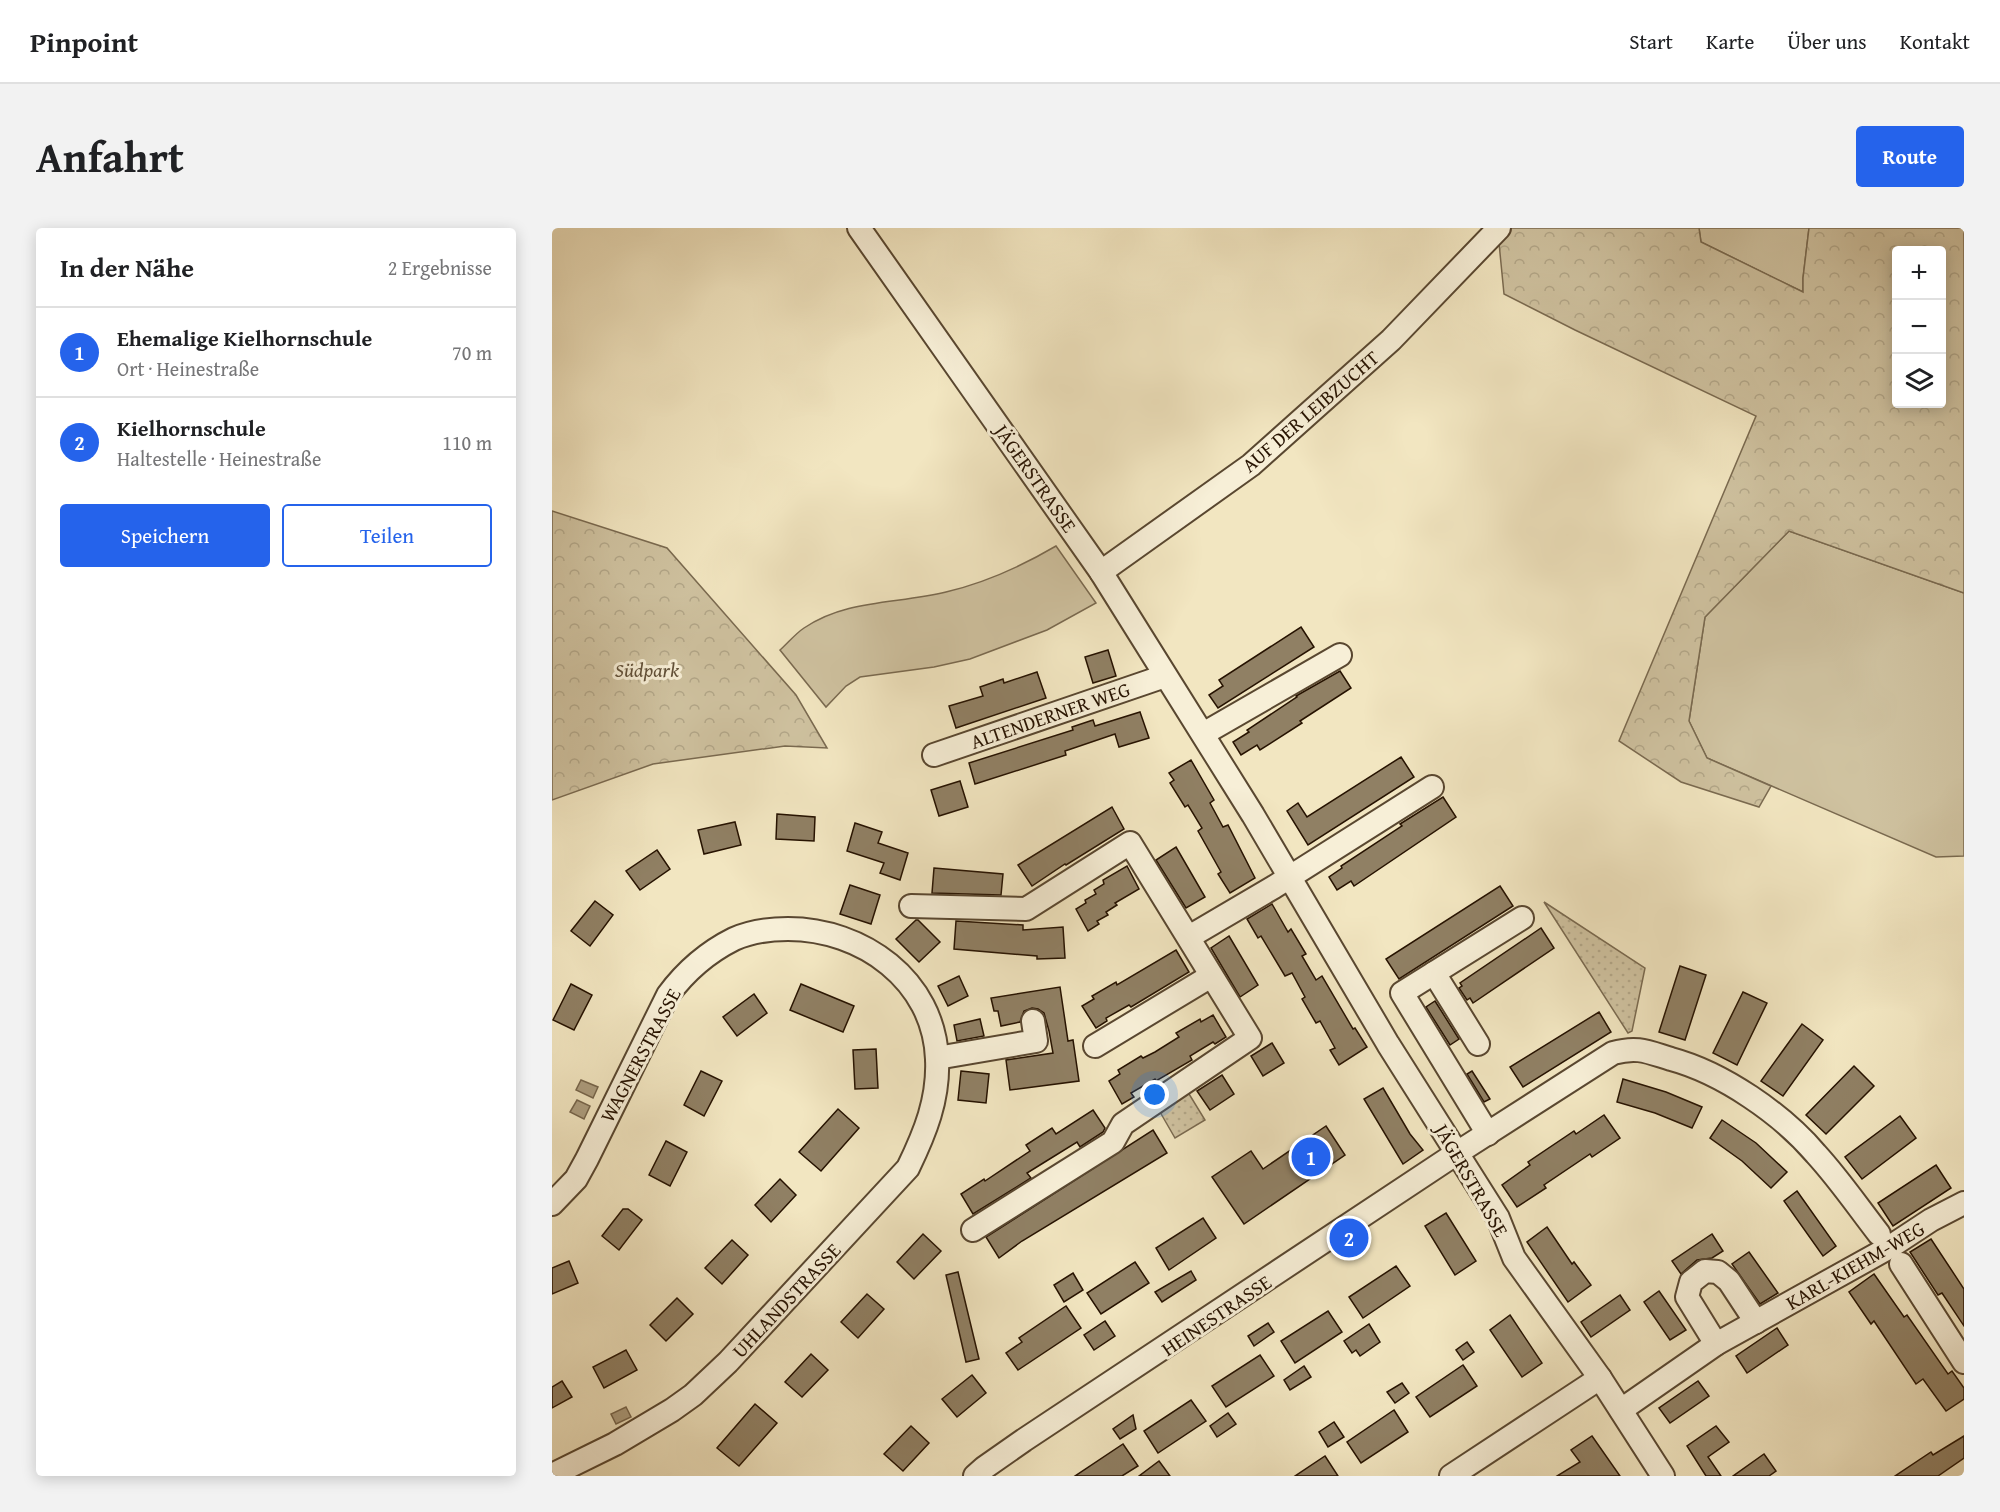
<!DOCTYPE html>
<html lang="de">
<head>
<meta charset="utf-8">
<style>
	body { margin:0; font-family:"Gentium Book Plus",serif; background:#f2f2f2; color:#202124 }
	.controls { position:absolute; right:18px; top:18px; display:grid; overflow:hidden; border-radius:6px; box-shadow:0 3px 15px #0003 }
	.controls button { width:54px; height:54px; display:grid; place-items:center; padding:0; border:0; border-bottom:2px solid #e0e0e0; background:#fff; color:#202124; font:30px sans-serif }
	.you { position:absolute; left:603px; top:867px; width:21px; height:21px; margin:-15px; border:4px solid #fff; border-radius:50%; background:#1a73e8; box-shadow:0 0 0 9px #1a73e833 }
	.badge { display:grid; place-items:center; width:39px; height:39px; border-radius:50%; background:#2563eb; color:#fff; font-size:20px; font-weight:700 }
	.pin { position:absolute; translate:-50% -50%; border:3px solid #fff; box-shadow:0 2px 6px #0006 }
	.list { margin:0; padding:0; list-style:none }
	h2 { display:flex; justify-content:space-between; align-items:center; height:78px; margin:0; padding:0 24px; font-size:26px }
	h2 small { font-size:20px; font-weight:400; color:#757577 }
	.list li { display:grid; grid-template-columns:39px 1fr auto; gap:18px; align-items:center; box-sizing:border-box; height:90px; padding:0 24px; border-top:2px solid #e0e0e0 }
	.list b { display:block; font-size:22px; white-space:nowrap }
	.list p { margin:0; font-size:20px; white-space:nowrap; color:#757577 }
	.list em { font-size:20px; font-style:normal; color:#757577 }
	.actions { display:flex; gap:12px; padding:18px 24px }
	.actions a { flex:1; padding:14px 0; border:2px solid #2563eb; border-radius:6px; text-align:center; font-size:21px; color:#2563eb }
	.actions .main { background:#2563eb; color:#fff }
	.icon { flex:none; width:33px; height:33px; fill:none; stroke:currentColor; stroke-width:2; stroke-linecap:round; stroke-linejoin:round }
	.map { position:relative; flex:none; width:1412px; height:1248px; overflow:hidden; border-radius:6px }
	header { display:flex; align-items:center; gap:36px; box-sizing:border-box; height:84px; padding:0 30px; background:#fff; border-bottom:2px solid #e0e0e0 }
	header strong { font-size:28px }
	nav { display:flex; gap:33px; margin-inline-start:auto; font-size:21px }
	.intro { display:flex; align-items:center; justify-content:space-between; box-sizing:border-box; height:144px; padding:0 36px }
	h1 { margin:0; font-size:42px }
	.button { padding:15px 27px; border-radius:6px; background:#2563eb; color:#fff; font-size:21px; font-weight:700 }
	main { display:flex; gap:36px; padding:0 36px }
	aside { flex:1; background:#fff; border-radius:6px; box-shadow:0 3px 15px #0003 }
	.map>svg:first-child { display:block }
	.grass { fill:#cfc2a0; stroke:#7a6a50; stroke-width:1.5 }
	.forest { fill:url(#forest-crowns); stroke:#7a6a50; stroke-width:1.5; fill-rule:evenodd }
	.park { fill:url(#park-dots); stroke:#7a6a50; stroke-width:1.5 }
	.water { fill:#ad9e7f; stroke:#77664c; stroke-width:1.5 }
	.building { fill:#908064; stroke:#261200; stroke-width:1.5 }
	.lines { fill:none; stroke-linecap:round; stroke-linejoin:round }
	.minor-casing { stroke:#594730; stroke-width:26 }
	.minor { stroke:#f7efd7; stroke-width:22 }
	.labels { text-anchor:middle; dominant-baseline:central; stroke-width:6; stroke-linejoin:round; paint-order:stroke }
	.street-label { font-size:20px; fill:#261200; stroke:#f7efd7 }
	.park-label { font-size:20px; font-style:italic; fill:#615038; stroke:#f7efd7 }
</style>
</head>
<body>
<header>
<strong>Pinpoint</strong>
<nav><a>Start</a><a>Karte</a><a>Über uns</a><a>Kontakt</a></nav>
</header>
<div class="intro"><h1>Anfahrt</h1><a class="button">Route</a></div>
<main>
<aside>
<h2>In der Nähe<small>2 Ergebnisse</small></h2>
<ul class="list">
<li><span class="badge">1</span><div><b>Ehemalige Kielhornschule</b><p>Ort · Heinestraße</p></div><em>70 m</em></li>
<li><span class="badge">2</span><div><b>Kielhornschule</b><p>Haltestelle · Heinestraße</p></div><em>110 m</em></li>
</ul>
<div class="actions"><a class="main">Speichern</a><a>Teilen</a></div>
</aside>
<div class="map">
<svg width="1412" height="1248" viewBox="0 0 1412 1248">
	<defs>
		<pattern id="forest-crowns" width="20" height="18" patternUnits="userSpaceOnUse" patternTransform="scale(1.5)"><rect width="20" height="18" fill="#cfc2a0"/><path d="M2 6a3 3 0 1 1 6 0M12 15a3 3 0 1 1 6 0" fill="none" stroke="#b2a688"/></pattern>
		<pattern id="park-dots" width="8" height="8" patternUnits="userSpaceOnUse" patternTransform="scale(1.5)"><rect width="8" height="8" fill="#cfc2a0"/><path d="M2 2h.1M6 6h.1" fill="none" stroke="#b2a688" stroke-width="1.8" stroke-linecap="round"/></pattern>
	</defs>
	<rect width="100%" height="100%" fill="#f2e6c1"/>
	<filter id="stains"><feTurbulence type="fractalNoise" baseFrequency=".00333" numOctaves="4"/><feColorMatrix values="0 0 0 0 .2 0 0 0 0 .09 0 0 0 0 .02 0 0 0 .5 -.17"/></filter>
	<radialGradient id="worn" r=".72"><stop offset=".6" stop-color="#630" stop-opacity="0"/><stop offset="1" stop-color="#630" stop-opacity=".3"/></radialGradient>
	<!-- grass -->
	<g class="grass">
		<path d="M1147 0H1257L1251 50V64L1149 14Z"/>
		<path d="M1237 303 1412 365V628L1384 629 1155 530 1137 493 1153 389Z"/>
		<path d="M504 318 544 375 495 402 418 431 382 439 308 449 294 458 274 479 228 422C236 415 243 406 252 400 294 371 346 376 394 364 432 355 470 338 504 318Z"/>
	</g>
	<!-- forest -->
	<g class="forest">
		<path d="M958 0H1147L1149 14 1251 64V50L1257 0H1412V365L1237 303 1153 389 1137 493 1155 530 1219 558 1207 579 1129 554 1067 513 1204 188 1023 102 952 66 947 15ZM1344 22H1390V176H1344Z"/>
		<path d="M0 283 115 320 244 467 275 520 233 518 101 536 0 572Z"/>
	</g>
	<!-- park -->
	<g class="park">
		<path d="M992 674 1093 740 1080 803 1076 805Z"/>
		<path d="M634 861 653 892 623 910 608 884Z"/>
	</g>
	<!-- water -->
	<g class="water">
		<path d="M29 852 46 859 41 870 24 862Z"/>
		<path d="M25 872 38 878 32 891 18 884Z"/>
		<path d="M74 1179 79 1189 64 1196 59 1186Z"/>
	</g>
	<!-- building -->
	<g class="building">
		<path d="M749 399 762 419 666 480 657 467 671 458 667 452Z"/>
		<path d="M556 422 564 448 541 455 533 429Z"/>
		<path d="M788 443 799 460 748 493 750 495 708 522 705 517 689 527 681 514 697 504 695 502 745 469 744 468Z"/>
		<path d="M485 444 494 470 404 500 397 478 431 468 428 459 451 451 452 455Z"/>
		<path d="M588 484 597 510 567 519 563 506 513 523 514 527 423 556 417 535 521 502 520 499 541 492 543 498Z"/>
		<path d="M849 529 862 549 756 617 735 583 746 575 755 589Z"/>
		<path d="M639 532 662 572 658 575 671 599 676 597 703 650 678 665 666 646 669 644 646 603 650 600 636 577 633 579 618 555 622 552 617 545Z"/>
		<path d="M408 553 416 579 387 588 379 562Z"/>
		<path d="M891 569 904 589 802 658 799 653 785 662 777 649 790 640 789 638 850 598 848 596Z"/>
		<path d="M560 579 572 601 514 637 513 636 480 658 466 637Z"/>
		<path d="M225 586 263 589 262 613 224 611Z"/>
		<path d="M183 594 189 617 152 626 146 602Z"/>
		<path d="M303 595 330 604 326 615 356 625 348 652 328 645 332 635 295 623Z"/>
		<path d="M624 619 653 669 634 680 604 632Z"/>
		<path d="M105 622 118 641 88 662 74 643Z"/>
		<path d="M575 638 587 661 563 675 565 677 554 684 556 687 545 693 547 696 536 703 524 681 534 675 533 672 544 666 542 662 552 656 551 652Z"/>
		<path d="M382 640 451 646 449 667 380 665Z"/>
		<path d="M298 657 328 667 319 696 288 686Z"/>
		<path d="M948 658 961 678 847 751 834 731Z"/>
		<path d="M43 673 61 687 38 718 19 703Z"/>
		<path d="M720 676 736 704 739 701 754 726 750 728 764 752 770 748 801 801 803 800 815 819 787 837 778 822 783 820 768 793 764 795 750 771 753 769 740 745 733 748 709 708 706 710 695 691Z"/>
		<path d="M364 692H366L388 714 367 734 344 711Z"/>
		<path d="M404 693 471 697V702L511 699 513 730 485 731V728L402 721Z"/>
		<path d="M989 700 1002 720 921 775 918 770 915 772 907 760 910 758 908 755Z"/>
		<path d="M677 708 706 757 688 769 659 720Z"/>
		<path d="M624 722 637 744 579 779 577 777 554 790 555 793 544 800 530 778 542 771 540 768 564 754 565 757Z"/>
		<path d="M1128 738 1154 747 1133 812 1107 804Z"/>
		<path d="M407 748 416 768 396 778 386 758Z"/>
		<path d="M19 756 40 767 22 802 1 792Z"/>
		<path d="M249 756 302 778 291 804 238 782Z"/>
		<path d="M508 759 516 813 521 812 527 853 458 862 454 832 501 825 497 803 492 785 486 781 480 780 472 783 468 794 449 798 446 783H442L439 770Z"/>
		<path d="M1191 764 1215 775 1185 837 1161 825Z"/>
		<path d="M202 766 215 785 185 808 171 789Z"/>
		<path d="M883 773 907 811 898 817 874 779Z"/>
		<path d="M1047 784 1059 804 971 859 958 839Z"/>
		<path d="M661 787 674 809 663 816 661 814 638 828 640 832 604 853 603 851 579 865 582 869 570 876 557 853 568 846 566 842 589 828 591 830 603 824 627 809 624 805 648 791 649 794Z"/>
		<path d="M428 791 432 808 405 813 402 797Z"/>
		<path d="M1250 796 1271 812 1231 868 1209 853Z"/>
		<path d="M720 815 732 835 711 848 699 828Z"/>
		<path d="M324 821 326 860 303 861 301 822Z"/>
		<path d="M1302 838 1322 858 1274 906 1254 887Z"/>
		<path d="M149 843 170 853 152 888 132 877Z"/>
		<path d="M409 843 437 846 434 875 406 872Z"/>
		<path d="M920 843 938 871 932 874 915 846Z"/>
		<path d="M670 847 682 866 658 882 645 863Z"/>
		<path d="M1071 851 1114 864 1150 879 1140 900 1103 885 1065 874Z"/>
		<path d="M831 860 858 906 871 922 851 936 812 871Z"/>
		<path d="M286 881 307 900 269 943 247 924Z"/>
		<path d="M541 882 553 900 551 904 528 919 525 914 496 932 475 945 479 950 421 986 409 966 432 951 433 953 478 923 474 917 500 900 504 906Z"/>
		<path d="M1052 887 1068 910 1040 929 1038 926 992 957 994 960 965 979 950 957 978 937 976 934 1022 903 1024 906Z"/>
		<path d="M1348 888 1364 910 1310 951 1293 929Z"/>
		<path d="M1170 892 1204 915 1235 944 1219 960 1190 933 1158 910Z"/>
		<path d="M774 898 793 927 692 996 660 949 699 923 711 941Z"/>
		<path d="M601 902 615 925 470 1013 447 1030 434 1009Z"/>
		<path d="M114 913 135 924 118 958 97 947Z"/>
		<path d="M1384 937 1399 960 1341 998 1326 975Z"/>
		<path d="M228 951 244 967 219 994 203 977Z"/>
		<path d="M1245 963 1284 1018 1271 1028 1232 973Z"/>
		<path d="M71 981H76L90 992 67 1022 50 1008Z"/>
		<path d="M894 985 924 1033 903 1047 873 998Z"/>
		<path d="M651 990 664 1010 617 1042 604 1020Z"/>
		<path d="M995 999 1020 1036 1022 1034 1039 1057 1016 1074 975 1014Z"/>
		<path d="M371 1006 389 1023 362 1051 345 1034Z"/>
		<path d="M1160 1006 1171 1023 1160 1030 1145 1032 1129 1046 1120 1033Z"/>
		<path d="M1379 1011 1412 1061V1098L1390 1065 1386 1067 1358 1024Z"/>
		<path d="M180 1012 196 1027 170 1056 153 1040Z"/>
		<path d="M1197 1024 1226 1065 1208 1076 1180 1036Z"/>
		<path d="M17 1033 26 1055 0 1066V1040Z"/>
		<path d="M583 1034 597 1055 549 1086 535 1065Z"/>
		<path d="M844 1038 858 1058 811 1090 797 1069Z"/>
		<path d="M639 1043 644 1052 610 1074 603 1064Z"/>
		<path d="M406 1044 427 1131 414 1134 394 1047Z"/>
		<path d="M521 1045 531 1062 512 1074 502 1057Z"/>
		<path d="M1322 1046 1352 1089 1355 1087 1396 1146 1400 1143 1412 1160V1171L1394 1183 1371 1151 1364 1156 1322 1093 1319 1096 1297 1064Z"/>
		<path d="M1107 1063 1134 1102 1118 1112 1092 1074Z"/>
		<path d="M315 1066 332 1081 306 1110 289 1094Z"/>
		<path d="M1068 1067 1078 1082 1039 1109 1029 1094Z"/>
		<path d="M125 1070 141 1086 114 1113 98 1097Z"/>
		<path d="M514 1078 529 1100 466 1142 454 1125 470 1114 467 1110Z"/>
		<path d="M776 1083 790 1104 743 1135 729 1113Z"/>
		<path d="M958 1087 990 1135 970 1149 938 1102Z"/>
		<path d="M553 1093 563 1108 542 1122 532 1107Z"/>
		<path d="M716 1095 722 1104 702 1118 696 1108Z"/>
		<path d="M817 1096 828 1114 808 1128 804 1122 800 1125 792 1113Z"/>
		<path d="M1225 1100 1236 1117 1195 1145 1184 1128Z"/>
		<path d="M915 1114 922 1124 911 1132 904 1122Z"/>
		<path d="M74 1122 85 1142 52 1160 41 1139Z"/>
		<path d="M259 1126 276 1142 250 1169 233 1154Z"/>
		<path d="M708 1127 722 1148 674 1179 660 1158Z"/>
		<path d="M911 1137 925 1158 878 1189 864 1169Z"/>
		<path d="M752 1138 759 1149 738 1162 732 1152Z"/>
		<path d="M420 1147 434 1165 405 1189 390 1171Z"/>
		<path d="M10 1153 20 1169 0 1180V1159Z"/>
		<path d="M1146 1153 1157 1168 1118 1195 1107 1180Z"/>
		<path d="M850 1155 857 1165 843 1175 835 1164Z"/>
		<path d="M639 1172 654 1193 606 1225 592 1203Z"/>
		<path d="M203 1176 225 1195 187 1238 165 1220Z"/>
		<path d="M842 1182 856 1204 809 1235 795 1214Z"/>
		<path d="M676 1185 684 1196 665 1209 658 1198Z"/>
		<path d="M581 1187 584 1201 568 1211 561 1201Z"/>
		<path d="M782 1194 792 1209 776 1219 767 1204Z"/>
		<path d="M359 1198 377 1215 351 1243 332 1226Z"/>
		<path d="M1164 1198 1177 1214 1156 1229 1169 1248H1154L1135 1218Z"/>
		<path d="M1040 1208 1068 1248H1005L1028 1234 1019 1222Z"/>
		<path d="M1412 1208V1230L1386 1248H1343L1379 1224 1381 1227Z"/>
		<path d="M571 1216 586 1238 570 1248H523Z"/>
		<path d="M1212 1226 1224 1243 1217 1248H1181Z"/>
		<path d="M773 1228 786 1248H743Z"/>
		<path d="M607 1233 618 1248H587Z"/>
	</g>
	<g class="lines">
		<!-- minor casing -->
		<g class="minor-casing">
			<g id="minor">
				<path d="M307 0 549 344 701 587 836 816 946 990 962 1030 1048 1150 1111 1248"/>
				<path d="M549 344 699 237 839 112 947 0"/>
				<path d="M651 506 788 427"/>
				<path d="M382 527 613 448"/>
				<path d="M359 678 474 681 578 615 698 810 571 896 561 914 421 1002"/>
				<path d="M637 709 722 659 880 559"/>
				<path d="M882 745 926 816"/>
				<path d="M543 818 659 748"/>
				<path d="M385 830 484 813 481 793"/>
				<path d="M936 906 850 765 970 690"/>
				<path d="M0 976 24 951 35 931 116 767C133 744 156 724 182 711 198 704 218 701 236 701 310 701 382 752 385 831 387 871 373 905 356 940L176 1134 141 1167 120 1182 63 1216 0 1247"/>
				<path d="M1349 1036 1412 1134"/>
				<path d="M1164 1116 1135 1069 1139 1054 1153 1043 1166 1044 1177 1053 1204 1094"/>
				<path d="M1069 1182 1164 1116 1338 1019 1379 992 1412 975"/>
				<path d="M423 1248 432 1240 472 1212 905 925 1061 825C1086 818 1096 824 1119 831 1171 845 1230 886 1264 926 1287 951 1306 979 1327 1006"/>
				<path d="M899 1248 1048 1150"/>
			</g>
		</g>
		<!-- minor -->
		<use href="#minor" class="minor"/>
	</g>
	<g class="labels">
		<!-- street labels -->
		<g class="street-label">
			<text transform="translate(758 183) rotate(-41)">AUF DER LEIBZUCHT</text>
			<text transform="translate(484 250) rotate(55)">JÄGERSTRASSE</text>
			<text transform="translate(498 487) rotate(-19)">ALTENDERNER WEG</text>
			<text transform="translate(88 827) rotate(-62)">WAGNERSTRASSE</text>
			<text transform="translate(920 952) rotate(60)">JÄGERSTRASSE</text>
			<text transform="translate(1303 1037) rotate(-30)">KARL-KIEHM-WEG</text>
			<text transform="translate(234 1072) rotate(-47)">UHLANDSTRASSE</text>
			<text transform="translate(664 1087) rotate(-34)">HEINESTRASSE</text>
		</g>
		<!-- park labels -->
		<g class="park-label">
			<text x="95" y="441">Südpark</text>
		</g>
	</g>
	<rect width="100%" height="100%" filter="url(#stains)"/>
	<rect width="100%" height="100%" fill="url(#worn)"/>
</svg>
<div class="controls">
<button>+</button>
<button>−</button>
<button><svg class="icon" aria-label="layers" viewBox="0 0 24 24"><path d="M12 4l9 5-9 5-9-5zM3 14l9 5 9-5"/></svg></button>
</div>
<div class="you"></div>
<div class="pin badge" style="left:759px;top:929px">1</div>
<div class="pin badge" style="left:797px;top:1010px">2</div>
</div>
</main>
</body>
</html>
